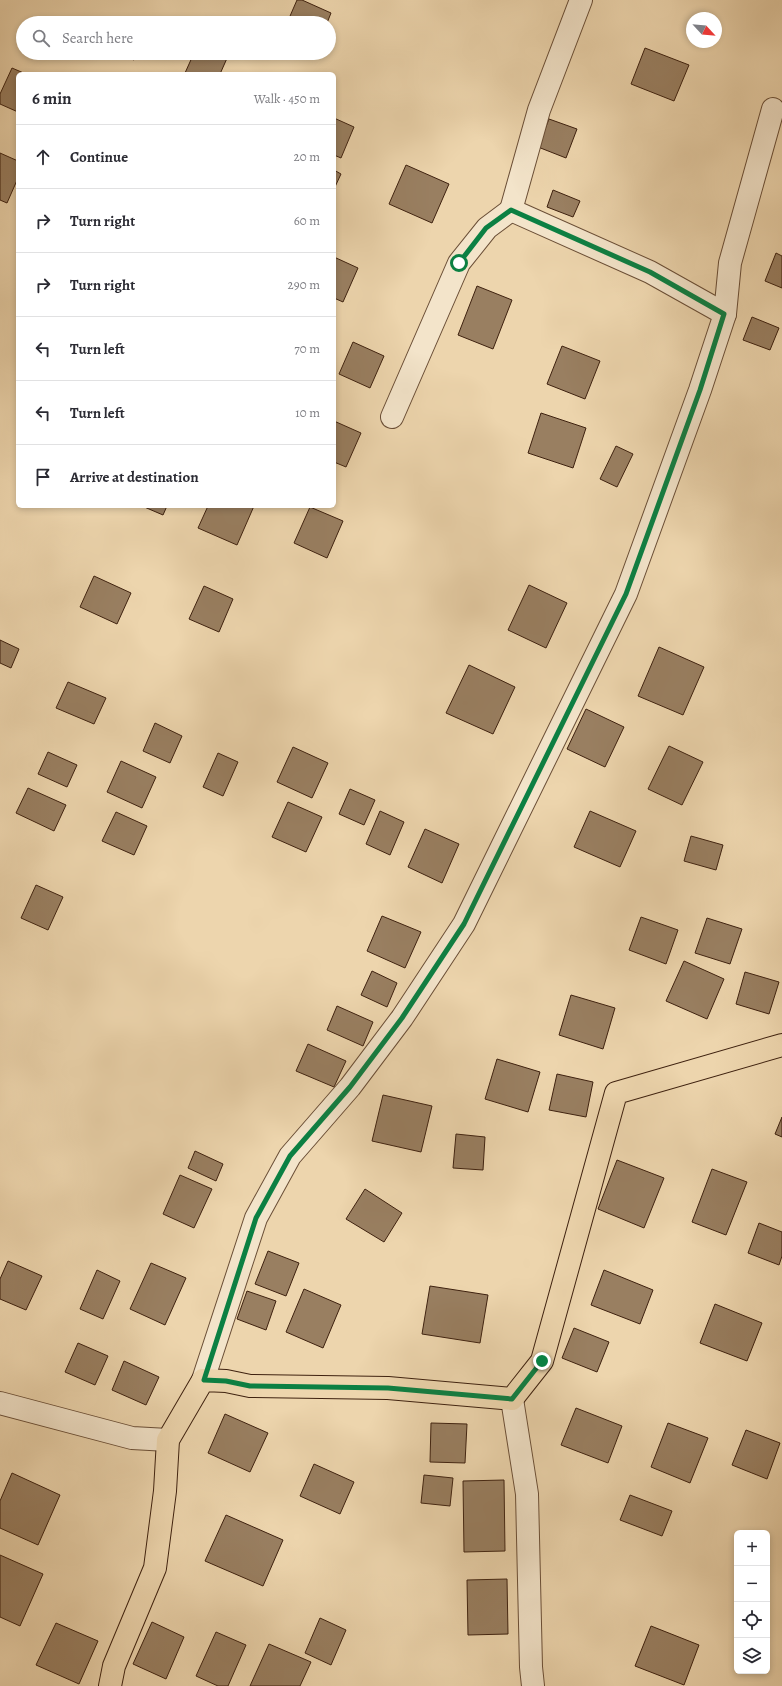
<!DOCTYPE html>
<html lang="en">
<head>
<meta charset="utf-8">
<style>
	body { margin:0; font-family:Alegreya,serif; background:#f2f2f3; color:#2b2b33 }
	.controls { position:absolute; right:12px; bottom:12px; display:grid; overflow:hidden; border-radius:6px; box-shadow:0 2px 6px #0003 }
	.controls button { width:36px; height:36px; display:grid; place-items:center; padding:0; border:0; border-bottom:1px solid #e1e1e2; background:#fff; color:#2b2b33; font:20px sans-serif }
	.compass { position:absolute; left:686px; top:12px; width:36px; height:36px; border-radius:50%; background:#fff; box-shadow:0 2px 6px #0003; rotate:116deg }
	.stop { position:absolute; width:12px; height:12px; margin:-9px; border:3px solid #0b8043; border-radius:50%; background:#fff }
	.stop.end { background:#0b8043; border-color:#fff; box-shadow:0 1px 4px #0008 }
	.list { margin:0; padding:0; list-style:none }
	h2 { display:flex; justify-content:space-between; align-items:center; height:52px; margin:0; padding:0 16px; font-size:17px }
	h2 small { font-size:13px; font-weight:400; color:#7c7c81 }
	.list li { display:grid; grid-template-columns:26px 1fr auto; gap:12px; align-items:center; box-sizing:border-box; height:64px; padding:0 16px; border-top:1px solid #e1e1e2 }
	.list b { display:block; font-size:15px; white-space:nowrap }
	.list em { font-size:13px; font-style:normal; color:#7c7c81 }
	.icon { flex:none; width:22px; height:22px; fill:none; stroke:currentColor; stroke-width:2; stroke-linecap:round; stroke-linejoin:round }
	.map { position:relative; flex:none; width:782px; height:1686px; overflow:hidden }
	.search { position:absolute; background:#fff; box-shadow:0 2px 6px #0003; left:16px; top:16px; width:320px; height:44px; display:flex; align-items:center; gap:10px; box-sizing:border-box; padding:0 14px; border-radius:22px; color:#7c7c81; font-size:15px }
	.panel { position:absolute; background:#fff; box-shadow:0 2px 6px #0003; left:16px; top:72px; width:320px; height:436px; border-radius:6px }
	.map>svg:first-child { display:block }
	.building { fill:#997f61; stroke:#3e210f }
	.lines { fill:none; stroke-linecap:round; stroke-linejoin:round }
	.minor-casing { stroke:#6a4e36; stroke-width:24 }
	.major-casing { stroke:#3e210f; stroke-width:24 }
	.minor { stroke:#f3e4ca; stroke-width:22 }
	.major { stroke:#edd5ad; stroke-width:22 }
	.route { stroke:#0b8043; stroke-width:5 }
</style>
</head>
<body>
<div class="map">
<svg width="782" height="1686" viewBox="0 0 782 1686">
	<rect width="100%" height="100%" fill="#edd5ad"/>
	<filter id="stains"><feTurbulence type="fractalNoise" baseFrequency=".005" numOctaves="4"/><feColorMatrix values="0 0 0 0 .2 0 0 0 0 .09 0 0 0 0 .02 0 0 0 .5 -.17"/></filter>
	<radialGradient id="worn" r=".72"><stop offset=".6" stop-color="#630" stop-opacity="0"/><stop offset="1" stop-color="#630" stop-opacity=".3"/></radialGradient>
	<!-- building -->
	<g class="building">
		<path d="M297 0H302L331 13 327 23H287Z"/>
		<path d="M645 48 689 65 674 101 631 84Z"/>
		<path d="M118 53H137L134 60Z"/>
		<path d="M194 53H222L228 56 220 74H187L185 73Z"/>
		<path d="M12 68 26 74H18V112L0 104V94Z"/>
		<path d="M334 118 354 127 341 158 334 155Z"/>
		<path d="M549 119 577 129 566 158 538 147Z"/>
		<path d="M0 153 18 161V178L7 203 0 200Z"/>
		<path d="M406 165 449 184 432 223 389 204Z"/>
		<path d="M334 170 341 174 334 189Z"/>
		<path d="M553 190 580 201 573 217 547 207Z"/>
		<path d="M776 253 782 256V288L765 281Z"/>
		<path d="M334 257 358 268 343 302 334 298Z"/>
		<path d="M477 286 512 300 493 349 458 335Z"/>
		<path d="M752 317 779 328 770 350 743 340Z"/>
		<path d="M353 342 384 356 370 388 339 374Z"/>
		<path d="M562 346 600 361 585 399 547 384Z"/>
		<path d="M541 413 586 428 573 468 528 453Z"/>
		<path d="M334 421 361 433 346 467 334 462Z"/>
		<path d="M616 446 633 454 617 487 600 479Z"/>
		<path d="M142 506H167L163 515Z"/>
		<path d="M208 506H254L237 545 198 528Z"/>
		<path d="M310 507 343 521 327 558 294 543Z"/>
		<path d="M94 576 131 593 117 624 80 607Z"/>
		<path d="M529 585 567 603 546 648 508 630Z"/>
		<path d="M204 586 233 599 219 632 189 619Z"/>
		<path d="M0 640 19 649 11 668 0 663Z"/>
		<path d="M659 647 704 667 683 715 638 696Z"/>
		<path d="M469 665 515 687 493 734 446 713Z"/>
		<path d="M68 682 106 698 94 724 56 708Z"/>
		<path d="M586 709 624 727 605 767 567 749Z"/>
		<path d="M155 723 182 736 170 763 143 751Z"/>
		<path d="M669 746 703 762 682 805 648 789Z"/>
		<path d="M293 747 328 763 312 798 277 782Z"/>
		<path d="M48 752 77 765 67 787 38 774Z"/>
		<path d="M218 753 238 762 223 796 203 787Z"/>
		<path d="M121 761 156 777 142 808 107 792Z"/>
		<path d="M28 788 66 805 54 831 16 813Z"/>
		<path d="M350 789 375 800 364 825 339 814Z"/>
		<path d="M288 802 322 817 306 852 272 837Z"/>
		<path d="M380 811 404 822 390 855 366 844Z"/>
		<path d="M590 811 636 831 620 867 574 847Z"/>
		<path d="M116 812 147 826 134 855 102 841Z"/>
		<path d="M425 829 459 844 442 883 408 867Z"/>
		<path d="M691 836 723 845 716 870 684 861Z"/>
		<path d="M36 885 63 897 48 930 21 918Z"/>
		<path d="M382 916 421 932 405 968 367 951Z"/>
		<path d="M641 917 678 930 666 964 629 950Z"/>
		<path d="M707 918 742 929 730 964 695 953Z"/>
		<path d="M684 961 724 979 707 1019 666 1001Z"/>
		<path d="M372 971 397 983 387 1007 361 995Z"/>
		<path d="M745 972 779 982 769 1014 736 1004Z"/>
		<path d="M571 995 615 1008 603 1049 559 1035Z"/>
		<path d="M337 1006 373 1022 363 1046 327 1030Z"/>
		<path d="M308 1044 346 1061 334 1087 296 1071Z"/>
		<path d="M497 1059 540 1072 528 1112 485 1099Z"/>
		<path d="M557 1074 593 1082 586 1117 549 1110Z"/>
		<path d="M383 1095 432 1106 421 1152 372 1141Z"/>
		<path d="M782 1117V1137L775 1134Z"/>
		<path d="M456 1134 485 1137 483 1170 453 1168Z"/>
		<path d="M195 1151 223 1164 216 1181 188 1168Z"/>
		<path d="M617 1160 664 1178 644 1228 598 1209Z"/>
		<path d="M712 1169 747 1182 726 1235 692 1222Z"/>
		<path d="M180 1175 212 1189 194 1228 163 1214Z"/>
		<path d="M365 1189 402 1213 384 1242 346 1219Z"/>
		<path d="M759 1223 782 1232V1256L779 1265 748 1253Z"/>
		<path d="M268 1251 299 1263 286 1296 255 1284Z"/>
		<path d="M8 1261 42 1276 26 1310 0 1299V1279Z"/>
		<path d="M151 1263 186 1278 165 1325 130 1309Z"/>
		<path d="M97 1270 120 1281 103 1319 80 1309Z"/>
		<path d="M604 1270 653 1290 640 1324 591 1305Z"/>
		<path d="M430 1286 488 1295 480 1343 422 1334Z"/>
		<path d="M304 1289 341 1305 323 1348 286 1332Z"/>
		<path d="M247 1291 276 1301 266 1330 237 1319Z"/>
		<path d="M715 1304 762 1323 747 1361 700 1343Z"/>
		<path d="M574 1328 609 1342 597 1372 562 1358Z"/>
		<path d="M78 1343 108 1356 95 1385 65 1372Z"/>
		<path d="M124 1361 159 1377 146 1405 112 1390Z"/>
		<path d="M576 1408 622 1426 608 1463 561 1445Z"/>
		<path d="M225 1414 268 1433 250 1472 208 1453Z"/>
		<path d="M431 1423 467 1424 465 1463 430 1462Z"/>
		<path d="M668 1423 708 1438 690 1483 651 1467Z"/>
		<path d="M746 1430 780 1443 767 1479 732 1465Z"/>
		<path d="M314 1464 354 1482 340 1514 300 1496Z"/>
		<path d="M12 1473 60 1495 38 1545 0 1528V1501Z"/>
		<path d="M424 1475 453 1478 450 1506 421 1503Z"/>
		<path d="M504 1480 505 1551 464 1552 463 1481Z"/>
		<path d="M630 1495 672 1511 662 1536 620 1520Z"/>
		<path d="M226 1515 283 1540 263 1586 205 1561Z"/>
		<path d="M0 1555 43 1574 20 1626 0 1617Z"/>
		<path d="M507 1579 508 1634 468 1635 467 1580Z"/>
		<path d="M320 1618 346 1630 331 1665 305 1653Z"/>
		<path d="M152 1622 184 1637 166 1679 133 1664Z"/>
		<path d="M56 1623 98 1641 79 1684 36 1665Z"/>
		<path d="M651 1626 699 1645 684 1685 635 1666Z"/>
		<path d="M216 1632 246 1645 228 1686H218L196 1676Z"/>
		<path d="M269 1644 311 1662 300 1686H250Z"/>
	</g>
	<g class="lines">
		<!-- minor casing -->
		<g class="minor-casing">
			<g id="minor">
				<path d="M725 314 730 263 773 109"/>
				<path d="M392 417 459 263 487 228 511 210"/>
				<path d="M203 1380 256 1218 290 1156 350 1087 402 1018 464 924 626 594 700 390 725 314 650 272 511 210 539 110 581 0"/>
				<path d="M512 1399 527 1494 531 1667 533 1686"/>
				<path d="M0 1403 132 1438 168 1440"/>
			</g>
		</g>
		<!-- major casing -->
		<g class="major-casing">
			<path id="major" d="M110 1686 114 1666 155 1568 165 1491 168 1440 203 1380 226 1381 250 1386 388 1388 512 1399 542 1361 616 1093 782 1045"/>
		</g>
		<!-- minor -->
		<use href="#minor" class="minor"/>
		<!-- major -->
		<use href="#major" class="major"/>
	</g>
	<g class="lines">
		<!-- route -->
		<path class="route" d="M459 263 486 228 511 210 650 272 724 314 700 390 626 594 464 924 402 1018 350 1087 290 1156 256 1218 204 1380 226 1381 250 1386 388 1388 512 1399 542 1361"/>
	</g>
	<rect width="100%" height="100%" filter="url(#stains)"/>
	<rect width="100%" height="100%" fill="url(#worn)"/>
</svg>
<div class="controls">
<button>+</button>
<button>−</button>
<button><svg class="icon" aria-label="locate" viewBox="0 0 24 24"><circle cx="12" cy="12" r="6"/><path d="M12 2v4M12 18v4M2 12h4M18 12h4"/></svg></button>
<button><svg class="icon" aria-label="layers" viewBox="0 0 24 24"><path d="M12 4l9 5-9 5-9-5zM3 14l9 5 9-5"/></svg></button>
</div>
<svg class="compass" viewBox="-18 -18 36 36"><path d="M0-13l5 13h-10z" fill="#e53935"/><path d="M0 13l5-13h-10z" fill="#7c7c81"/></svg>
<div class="stop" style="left:459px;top:263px"></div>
<div class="stop end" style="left:542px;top:1361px"></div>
<div class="search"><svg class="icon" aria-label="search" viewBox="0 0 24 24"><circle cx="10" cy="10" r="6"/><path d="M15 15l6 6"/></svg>Search here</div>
<section class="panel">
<h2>6 min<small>Walk · 450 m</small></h2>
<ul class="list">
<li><svg class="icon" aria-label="ahead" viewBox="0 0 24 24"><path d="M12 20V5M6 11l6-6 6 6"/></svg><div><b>Continue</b></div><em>20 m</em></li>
<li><svg class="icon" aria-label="right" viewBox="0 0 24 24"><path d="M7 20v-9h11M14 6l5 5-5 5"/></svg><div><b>Turn right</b></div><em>60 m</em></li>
<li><svg class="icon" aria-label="right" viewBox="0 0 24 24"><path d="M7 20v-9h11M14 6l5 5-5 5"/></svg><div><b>Turn right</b></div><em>290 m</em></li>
<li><svg class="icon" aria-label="left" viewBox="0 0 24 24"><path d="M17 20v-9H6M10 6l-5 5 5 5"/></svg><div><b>Turn left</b></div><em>70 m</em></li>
<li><svg class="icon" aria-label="left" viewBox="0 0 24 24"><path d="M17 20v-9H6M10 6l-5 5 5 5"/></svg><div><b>Turn left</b></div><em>10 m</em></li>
<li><svg class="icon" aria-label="arrive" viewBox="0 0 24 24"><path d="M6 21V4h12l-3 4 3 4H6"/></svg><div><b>Arrive at destination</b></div></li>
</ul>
</section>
</div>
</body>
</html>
